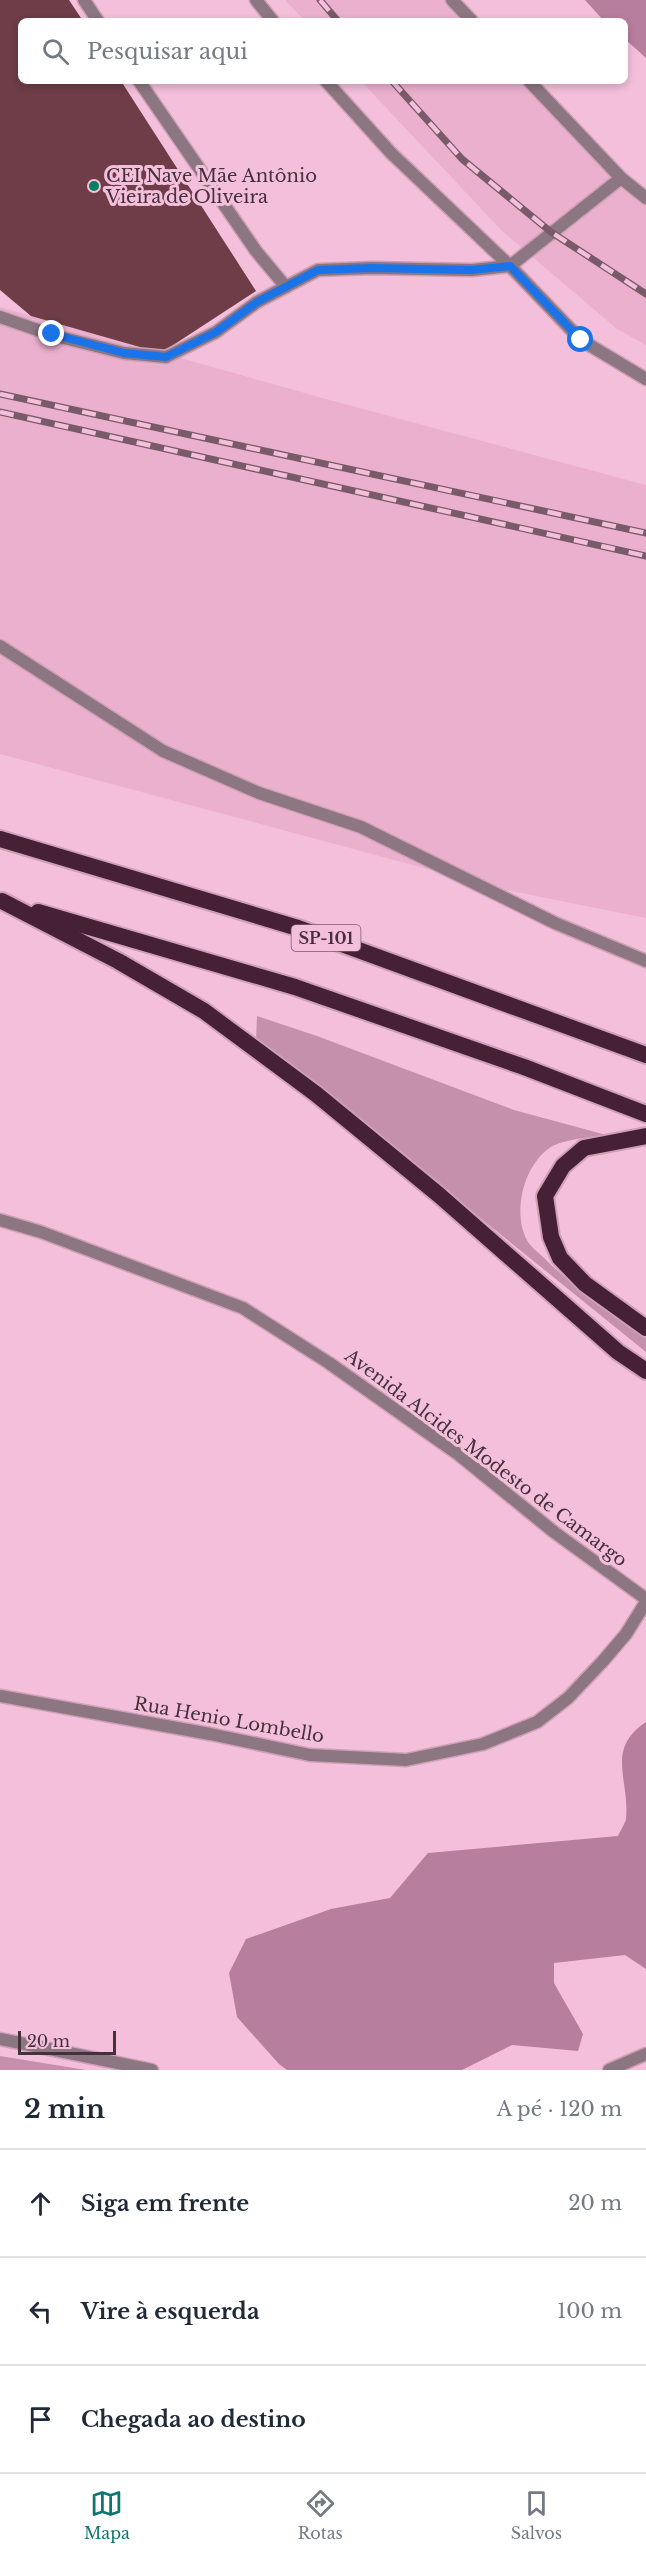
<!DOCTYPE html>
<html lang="pt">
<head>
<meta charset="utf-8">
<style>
	body { margin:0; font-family:"Libre Baskerville",serif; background:#f6f6f7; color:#1f2937 }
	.scale { position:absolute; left:18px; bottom:15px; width:98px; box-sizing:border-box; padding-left:6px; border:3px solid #45313b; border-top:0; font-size:16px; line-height:21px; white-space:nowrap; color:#45313b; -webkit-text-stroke:4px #f4bfda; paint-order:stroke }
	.stop { position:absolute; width:18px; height:18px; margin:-14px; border:4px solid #1a73e8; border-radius:50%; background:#fff }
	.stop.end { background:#1a73e8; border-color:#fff; box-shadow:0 2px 6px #0008 }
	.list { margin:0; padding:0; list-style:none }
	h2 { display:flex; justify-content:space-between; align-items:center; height:78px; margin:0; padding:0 24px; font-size:26px }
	h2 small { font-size:20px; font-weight:400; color:#747a83 }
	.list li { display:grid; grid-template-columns:39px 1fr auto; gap:18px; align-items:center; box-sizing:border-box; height:108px; padding:0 24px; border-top:2px solid #e0e1e3 }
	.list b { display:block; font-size:22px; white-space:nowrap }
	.list em { font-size:20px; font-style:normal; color:#747a83 }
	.icon { flex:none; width:33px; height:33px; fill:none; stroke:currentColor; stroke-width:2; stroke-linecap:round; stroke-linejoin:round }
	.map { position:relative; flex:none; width:646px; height:2070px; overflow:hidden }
	.search { position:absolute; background:#fff; box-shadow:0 3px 9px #0003; left:18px; right:18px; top:18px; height:66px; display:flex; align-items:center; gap:15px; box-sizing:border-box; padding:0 21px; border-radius:9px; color:#747a83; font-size:22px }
	.sheet { height:402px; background:#fff }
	nav { display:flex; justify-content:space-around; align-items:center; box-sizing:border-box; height:84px; border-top:2px solid #e0e1e3; background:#fff; font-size:16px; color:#747a83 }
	nav a { display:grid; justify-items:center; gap:3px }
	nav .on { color:#0f766e }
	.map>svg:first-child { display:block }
	.built { fill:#ebb0ce }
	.green { fill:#c590ab }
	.forest { fill:#b87e9d }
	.building { fill:#6e3d47 }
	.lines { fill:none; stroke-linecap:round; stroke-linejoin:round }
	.service-casing { stroke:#cea0b7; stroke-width:15 }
	.minor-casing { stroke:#cea0b7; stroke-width:15 }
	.tertiary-casing { stroke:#cea0b7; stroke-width:15 }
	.trunk-casing { stroke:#cea0b7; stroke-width:20 }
	.service { stroke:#8c7681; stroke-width:12 }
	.minor { stroke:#8c7681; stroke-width:12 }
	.tertiary { stroke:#8c7681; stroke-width:12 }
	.trunk { stroke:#462035; stroke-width:16 }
	.rail-casing { stroke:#785a69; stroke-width:7 }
	.rail { stroke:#f4bfda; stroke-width:4.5; stroke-dasharray:14; stroke-linecap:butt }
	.route { stroke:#1a73e8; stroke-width:8 }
	.poi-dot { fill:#027f5e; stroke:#f4bfda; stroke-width:2 }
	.labels { text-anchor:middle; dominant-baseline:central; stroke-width:6; stroke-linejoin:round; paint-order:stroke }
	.shield { fill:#f4bfda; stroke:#7a5c6b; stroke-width:1.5 }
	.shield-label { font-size:16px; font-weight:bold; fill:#45313b }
	.poi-label { font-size:18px; fill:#45313b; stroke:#f4bfda; text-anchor:start }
	.street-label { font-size:18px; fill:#45313b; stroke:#f4bfda }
</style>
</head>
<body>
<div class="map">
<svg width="646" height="2070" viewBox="0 0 646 2070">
	<rect width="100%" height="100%" fill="#f4bfda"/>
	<!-- built -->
	<g class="built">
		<path d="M285 0H452L472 21H305Z"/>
		<path d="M361 81H529L646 198V345L617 329 502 231Z"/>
		<path d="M0 307 326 399 646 485V918L502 889 0 754Z"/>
	</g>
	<!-- green -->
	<g class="green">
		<path d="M257 1016 317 1036 514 1110 610 1136C595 1136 564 1139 551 1147 524 1164 511 1213 528 1242 532 1248 539 1253 544 1258 575 1289 611 1312 646 1337V1352L442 1187 256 1043Z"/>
		<path d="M0 2056 86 2070H0Z"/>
	</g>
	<!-- forest -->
	<g class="forest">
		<path d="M585 0H646V58L625 39V21H604Z"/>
		<path d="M646 1722V1969L625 1955 554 1963V1983L583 2034 578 2051 512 2045 462 2070H287L279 2064 237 2017 229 1973 246 1939 331 1909 390 1898 428 1853 618 1836C620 1831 625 1824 626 1819 630 1780 605 1749 646 1722Z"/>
	</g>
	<!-- building -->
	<path class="building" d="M0 0H69L83 21H21V81H121L256 291 161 353 31 316 0 290Z"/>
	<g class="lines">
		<!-- service casing -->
		<g class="service-casing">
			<g id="service">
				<path d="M84 0 98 21"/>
				<path d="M139 81 256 251 286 287"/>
			</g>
		</g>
		<!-- minor casing -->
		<g class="minor-casing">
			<g id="minor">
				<path d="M256 0 273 21"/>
				<path d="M326 81 391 153 510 266 581 340 646 379"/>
				<path d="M0 317 52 335 124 353 166 357 216 332 257 302 318 270 372 268 472 270 510 266 621 178"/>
				<path d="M0 646 163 751 259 793 361 827 555 923 646 961"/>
				<path d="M0 1220 41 1232 243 1308 329 1363 458 1454 554 1532 646 1599"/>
				<path d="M0 1696 210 1734 310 1755 406 1760 483 1744 537 1722 568 1698 603 1661 626 1634 646 1602"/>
				<path d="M0 2039 152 2070"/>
			</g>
		</g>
		<!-- tertiary casing -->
		<g class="tertiary-casing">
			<g id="tertiary">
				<path d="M452 0 472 21"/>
				<path d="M529 81 621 178 646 198"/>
				<path d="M609 2070 646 2054"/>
			</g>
		</g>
		<!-- trunk casing -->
		<g class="trunk-casing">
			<g id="trunk">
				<path d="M0 839 298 928 646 1055"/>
				<path d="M2 901 118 961 204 1011 316 1094 439 1195 618 1352 646 1371"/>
				<path d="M38 912 295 987 524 1067 646 1114"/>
				<path d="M646 1136 584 1148 563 1166 545 1196 551 1237 560 1258 585 1284 646 1328"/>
			</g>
		</g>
		<!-- service -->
		<use href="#service" class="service"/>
		<!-- minor -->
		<use href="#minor" class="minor"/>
		<!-- tertiary -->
		<use href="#tertiary" class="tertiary"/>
		<!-- trunk -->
		<use href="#trunk" class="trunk"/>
		<!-- rail casing -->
		<g class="rail-casing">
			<g id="rail">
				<path d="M320 0 338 21"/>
				<path d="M392 81 462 159 551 232 646 294"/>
				<path d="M0 394 646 533"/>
				<path d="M0 412 646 556"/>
			</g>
		</g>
		<!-- rail -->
		<use href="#rail" class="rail"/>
	</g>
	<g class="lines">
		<!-- route -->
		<path class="route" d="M52 334 124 353 166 357 216 332 257 302 318 270 372 268 472 270 510 266 581 340"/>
	</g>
	<!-- markers -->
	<circle class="poi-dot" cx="94" cy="186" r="6"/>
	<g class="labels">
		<!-- shield labels -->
		<rect class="shield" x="291.5" y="925" width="69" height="26" rx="4.5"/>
		<g class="shield-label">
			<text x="326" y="938">SP-101</text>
		</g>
		<!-- poi labels -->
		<g class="poi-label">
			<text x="106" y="176">CEI Nave Mãe Antônio<tspan x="106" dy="21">Vieira de Oliveira</tspan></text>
		</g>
		<!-- street labels -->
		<g class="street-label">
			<text transform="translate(486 1458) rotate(37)">Avenida Alcides Modesto de Camargo</text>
			<text transform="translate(229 1720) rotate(10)">Rua Henio Lombello</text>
		</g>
	</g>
</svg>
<div class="scale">20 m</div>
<div class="stop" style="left:581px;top:340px"></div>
<div class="stop end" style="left:52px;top:334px"></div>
<div class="search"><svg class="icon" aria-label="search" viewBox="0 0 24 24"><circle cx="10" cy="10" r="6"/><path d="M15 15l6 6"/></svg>Pesquisar aqui</div>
</div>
<section class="sheet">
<h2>2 min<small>A pé · 120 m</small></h2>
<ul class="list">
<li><svg class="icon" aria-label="ahead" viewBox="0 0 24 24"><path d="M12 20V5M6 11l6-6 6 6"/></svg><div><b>Siga em frente</b></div><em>20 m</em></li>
<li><svg class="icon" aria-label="left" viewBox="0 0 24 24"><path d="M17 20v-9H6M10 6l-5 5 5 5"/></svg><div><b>Vire à esquerda</b></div><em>100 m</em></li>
<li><svg class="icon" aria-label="arrive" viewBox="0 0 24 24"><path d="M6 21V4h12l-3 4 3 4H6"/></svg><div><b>Chegada ao destino</b></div></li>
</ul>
</section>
<nav>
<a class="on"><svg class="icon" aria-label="map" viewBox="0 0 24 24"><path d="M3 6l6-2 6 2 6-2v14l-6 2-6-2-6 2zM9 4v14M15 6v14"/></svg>Mapa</a>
<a><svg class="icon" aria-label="directions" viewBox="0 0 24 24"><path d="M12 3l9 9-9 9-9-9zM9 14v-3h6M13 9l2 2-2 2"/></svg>Rotas</a>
<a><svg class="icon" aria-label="saved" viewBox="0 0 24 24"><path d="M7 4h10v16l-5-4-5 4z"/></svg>Salvos</a>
</nav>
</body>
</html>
